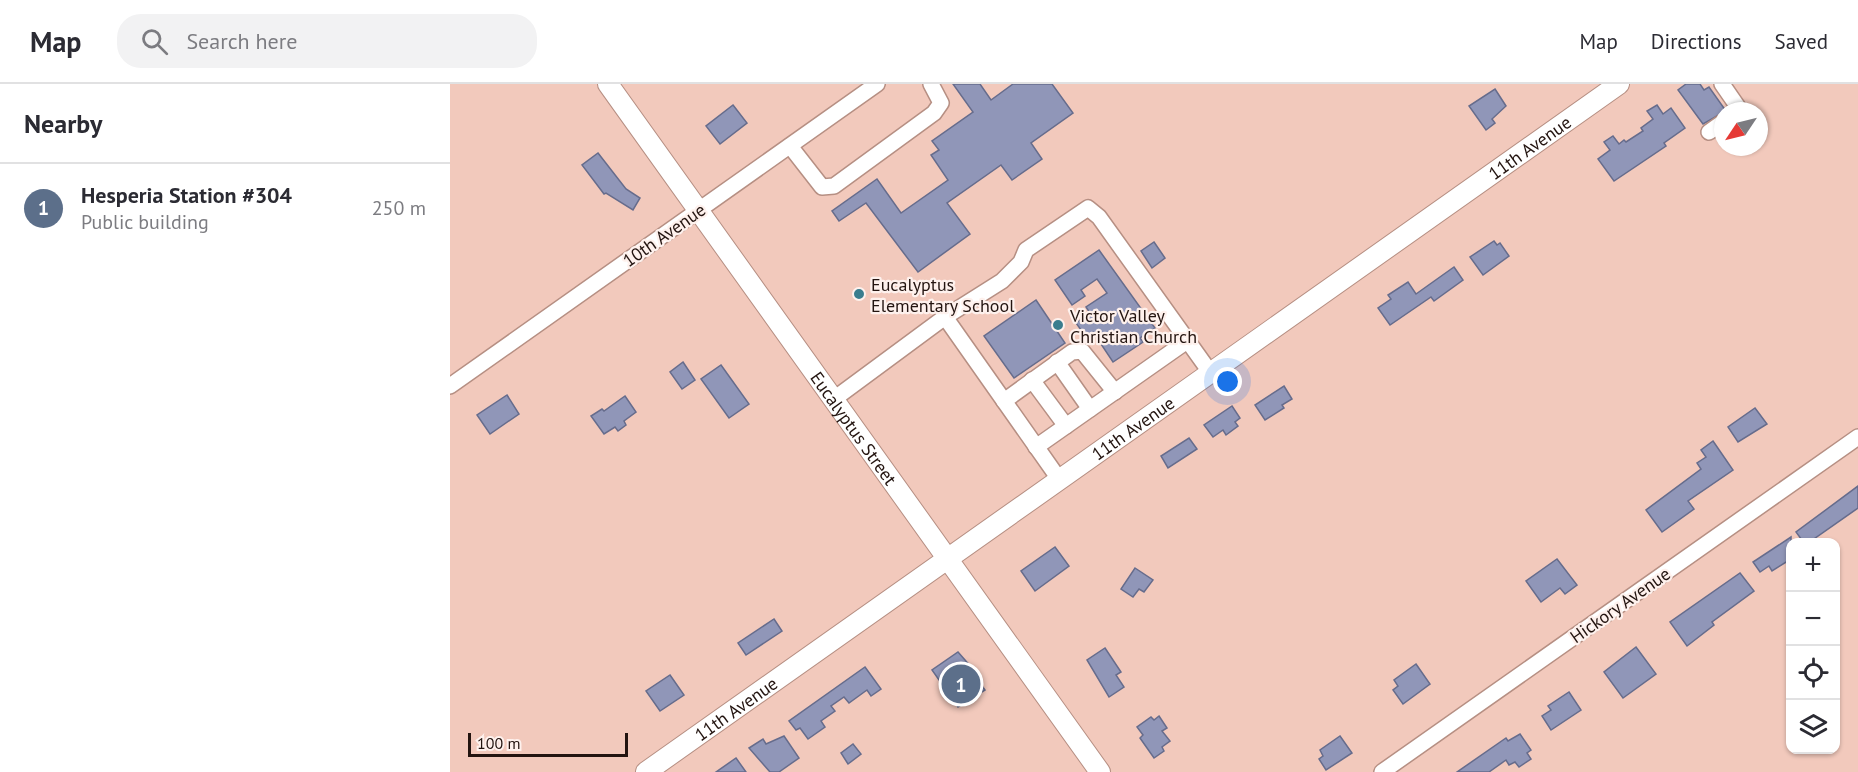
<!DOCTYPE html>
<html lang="en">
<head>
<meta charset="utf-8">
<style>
	body { margin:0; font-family:"PT Sans",sans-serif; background:#f2f2f3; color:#2b2b33 }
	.controls { position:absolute; right:18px; bottom:18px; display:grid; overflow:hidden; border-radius:12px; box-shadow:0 2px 4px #0004 }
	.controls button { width:54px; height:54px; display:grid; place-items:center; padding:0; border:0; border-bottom:2px solid #e1e1e2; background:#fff; color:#2b2b33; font:30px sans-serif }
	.compass { position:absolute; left:1264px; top:18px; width:54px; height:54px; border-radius:50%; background:#fff; box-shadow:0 2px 4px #0004; rotate:235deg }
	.scale { position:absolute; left:18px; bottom:15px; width:160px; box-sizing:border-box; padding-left:6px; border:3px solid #231410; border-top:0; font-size:16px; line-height:21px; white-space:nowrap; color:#231410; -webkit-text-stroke:4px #fef1ed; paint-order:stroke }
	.you { position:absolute; left:778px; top:298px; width:21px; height:21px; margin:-15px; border:4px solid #fff; border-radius:50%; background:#1a73e8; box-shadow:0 0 0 9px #1a73e833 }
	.badge { display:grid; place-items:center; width:39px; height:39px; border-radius:50%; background:#b45309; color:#fff; font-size:20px; font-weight:700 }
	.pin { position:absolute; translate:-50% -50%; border:3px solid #fff; box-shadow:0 2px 6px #0006 }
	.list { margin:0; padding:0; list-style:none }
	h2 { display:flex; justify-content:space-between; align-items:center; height:78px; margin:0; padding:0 24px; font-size:26px }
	h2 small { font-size:20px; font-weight:400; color:#7c7c81 }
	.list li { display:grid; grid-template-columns:39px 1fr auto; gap:18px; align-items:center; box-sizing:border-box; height:90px; padding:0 24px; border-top:2px solid #e1e1e2 }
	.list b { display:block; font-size:22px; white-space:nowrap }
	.list p { margin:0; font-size:20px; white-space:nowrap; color:#7c7c81 }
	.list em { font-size:20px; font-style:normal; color:#7c7c81 }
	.icon { flex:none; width:33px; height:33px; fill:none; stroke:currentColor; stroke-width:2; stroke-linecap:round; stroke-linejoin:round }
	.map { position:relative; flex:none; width:1408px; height:688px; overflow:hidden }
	header { display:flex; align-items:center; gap:36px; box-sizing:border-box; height:84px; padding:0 30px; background:#fff; border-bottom:2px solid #e1e1e2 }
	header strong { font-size:28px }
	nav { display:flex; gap:33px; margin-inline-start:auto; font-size:21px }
	.search { width:420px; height:54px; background:#f2f2f3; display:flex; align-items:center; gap:15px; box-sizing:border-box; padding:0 21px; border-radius:24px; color:#7c7c81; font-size:22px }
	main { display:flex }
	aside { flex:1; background:#fff }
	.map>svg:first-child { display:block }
	.building { fill:#9096b8; stroke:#666c8c; stroke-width:1.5 }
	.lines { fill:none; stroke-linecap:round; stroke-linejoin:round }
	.minor-casing { stroke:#b68f83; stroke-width:18 }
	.major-casing { stroke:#b68f83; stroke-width:22 }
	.minor { stroke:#fff; stroke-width:15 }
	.major { stroke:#fff; stroke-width:20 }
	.poi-dot { fill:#3a7d8e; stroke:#fef1ed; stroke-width:2 }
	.labels { text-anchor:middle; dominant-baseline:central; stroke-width:4.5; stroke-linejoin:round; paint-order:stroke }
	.street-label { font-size:18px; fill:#231410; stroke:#fef1ed }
	.poi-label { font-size:18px; fill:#231410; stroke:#fef1ed; text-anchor:start }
</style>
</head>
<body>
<header>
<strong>Map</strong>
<div class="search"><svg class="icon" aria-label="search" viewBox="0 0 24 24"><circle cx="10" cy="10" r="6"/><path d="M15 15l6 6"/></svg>Search here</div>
<nav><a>Map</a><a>Directions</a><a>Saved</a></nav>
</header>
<main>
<aside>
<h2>Nearby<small></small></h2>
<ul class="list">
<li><span class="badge" style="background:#5c6f8a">1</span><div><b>Hesperia Station #304</b><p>Public building</p></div><em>250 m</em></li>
</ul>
</aside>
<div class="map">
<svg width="1408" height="688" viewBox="0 0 1408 688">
	<rect width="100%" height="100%" fill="#f2c9bc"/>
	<!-- building -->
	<g class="building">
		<path d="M503 0H530L541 16 563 0H602L623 29 581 59 592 75 562 96 551 81 497 119 520 150 468 188 416 119 389 137 382 127 427 95 451 129 498 96 481 71 489 66 482 57 523 28Z"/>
		<path d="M1236 0H1250L1254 6 1259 3 1276 27 1253 40 1228 6Z"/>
		<path d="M1045 5 1056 22 1042 35 1045 39 1036 46 1019 22Z"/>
		<path d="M283 21 297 39 270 60 256 42Z"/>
		<path d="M1207 21 1213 30 1221 24 1235 44 1214 59 1216 62 1164 97 1148 75 1160 66 1154 58 1163 52 1169 60 1174 56 1176 58 1193 47 1191 44 1203 35 1197 27Z"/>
		<path d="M148 69 176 105 190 114 183 126 156 109 154 110 132 81Z"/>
		<path d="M1044 157 1047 161 1050 159 1059 172 1033 191 1020 173Z"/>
		<path d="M704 158 715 174 702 184 691 167Z"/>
		<path d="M649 166 705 244 690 254 693 258 663 278 643 248 636 253 626 239 640 229 636 223 657 209 647 195 631 206 635 212 622 221 605 196Z"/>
		<path d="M1004 183 1013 196 984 217 981 213 940 241 928 224 941 215 938 211 958 198 966 210Z"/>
		<path d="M586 216 615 259 564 294 534 252Z"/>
		<path d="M233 278 245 296 232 305 220 288Z"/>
		<path d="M271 281 299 320 279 334 251 295Z"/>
		<path d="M834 302 842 315 832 321 834 324 815 336 805 321Z"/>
		<path d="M57 311 69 330 40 350 27 331Z"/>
		<path d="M175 312 186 328 174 337 176 341 168 347 165 343 154 350 141 332 152 325 154 327Z"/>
		<path d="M782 322 790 334 785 338 788 342 776 351 773 346 763 353 754 341Z"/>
		<path d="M1305 324 1317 340 1288 358 1278 343Z"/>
		<path d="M739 354 747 365 718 384 711 372Z"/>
		<path d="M1263 357 1283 386 1238 417 1244 425 1212 448 1196 426 1251 385 1247 379 1256 373 1251 366Z"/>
		<path d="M1408 402V424L1364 455 1367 459H1354L1346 448Z"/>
		<path d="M1341 453V475L1322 487 1319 482 1310 488 1303 478Z"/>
		<path d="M605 463 619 482 585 507 571 487Z"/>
		<path d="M1107 475 1127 501 1115 510 1110 504 1091 518 1076 497Z"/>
		<path d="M685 484 703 496 694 508 689 505 683 513 671 505Z"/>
		<path d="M1290 489 1304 507 1262 538 1264 541 1237 562 1220 538Z"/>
		<path d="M324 535 332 547 296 571 288 559Z"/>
		<path d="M1186 563 1206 590 1173 614 1154 588Z"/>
		<path d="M655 564 671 588 666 591 674 603 659 613 637 576Z"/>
		<path d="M508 568 530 593 527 595 535 606 508 623 482 586Z"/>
		<path d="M966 580 980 600 953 620 943 606 948 602 944 596Z"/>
		<path d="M415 583 431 605 421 612 417 606 399 619 394 613 381 622 385 627 371 637 375 643 358 655 350 644 346 646 339 637Z"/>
		<path d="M220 591 234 611 210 627 196 607Z"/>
		<path d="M1119 608 1131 626 1101 646 1092 632 1101 626 1098 622Z"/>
		<path d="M709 632 717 644 712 647 720 657 712 663 714 667 704 674 690 654 693 651 687 643 701 633 704 636Z"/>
		<path d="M1070 650 1081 666 1077 669 1081 675 1069 683 1065 678 1059 681 1056 676 1039 688H1007L1056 654 1058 657Z"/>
		<path d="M334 652 349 674 329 688H320L299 664 313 655 316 660Z"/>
		<path d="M890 652 902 669 876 686 869 675 873 672 870 666Z"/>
		<path d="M403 660 411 670 398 680 391 669Z"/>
		<path d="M286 674 296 688H266Z"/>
	</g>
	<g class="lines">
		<!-- minor casing -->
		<g class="minor-casing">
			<g id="minor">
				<path d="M1272 0 1290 26 1288 27"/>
				<path d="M1259 48 1273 38"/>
				<path d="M340 62 372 103 384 102 484 29 491 19 481 0"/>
				<path d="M495 233 609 395"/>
				<path d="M607 278 640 325"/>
				<path d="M582 296 616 342"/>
				<path d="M0 302 427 0"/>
				<path d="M384 315 495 233 552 197 571 178 576 166 638 124 649 133 760 288"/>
				<path d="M554 317 622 268 632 267 665 308"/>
				<path d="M586 363 737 257"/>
				<path d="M932 688 1408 353"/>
			</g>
		</g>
		<!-- major casing -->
		<g class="major-casing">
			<g id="major">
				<path id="s1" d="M158 0 650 688"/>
				<path id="s2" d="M196 688 1169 0"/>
			</g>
		</g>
		<!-- minor -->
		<use href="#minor" class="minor"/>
		<!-- major -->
		<use href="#major" class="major"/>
	</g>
	<!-- markers -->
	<g class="poi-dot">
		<circle cx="409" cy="210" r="6"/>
		<circle cx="608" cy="241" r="6"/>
	</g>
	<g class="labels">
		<!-- street labels -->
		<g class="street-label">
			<text stroke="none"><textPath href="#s2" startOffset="1082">11th Avenue</textPath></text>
			<text transform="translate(214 151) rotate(-35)">10th Avenue</text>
			<text stroke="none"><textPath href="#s2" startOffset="596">11th Avenue</textPath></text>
			<text stroke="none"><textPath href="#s1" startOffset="423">Eucalyptus Street</textPath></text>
			<text transform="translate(1170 521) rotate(-35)">Hickory Avenue</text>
			<text stroke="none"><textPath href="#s2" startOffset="110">11th Avenue</textPath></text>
		</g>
		<!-- poi labels -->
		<g class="poi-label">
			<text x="421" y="200">Eucalyptus<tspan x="421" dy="21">Elementary School</tspan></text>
			<text x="620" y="231">Victor Valley<tspan x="620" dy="21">Christian Church</tspan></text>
		</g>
	</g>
</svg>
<div class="controls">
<button>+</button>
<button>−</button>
<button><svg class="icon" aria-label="locate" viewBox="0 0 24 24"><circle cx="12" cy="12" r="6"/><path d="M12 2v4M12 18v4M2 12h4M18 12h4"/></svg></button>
<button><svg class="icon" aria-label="layers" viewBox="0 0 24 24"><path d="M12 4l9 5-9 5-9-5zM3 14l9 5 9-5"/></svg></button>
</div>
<svg class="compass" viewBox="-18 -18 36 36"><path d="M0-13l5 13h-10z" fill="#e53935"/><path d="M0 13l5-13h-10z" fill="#7c7c81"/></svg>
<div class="scale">100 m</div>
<div class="you"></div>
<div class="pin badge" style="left:511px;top:600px;background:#5c6f8a">1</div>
</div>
</main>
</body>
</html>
